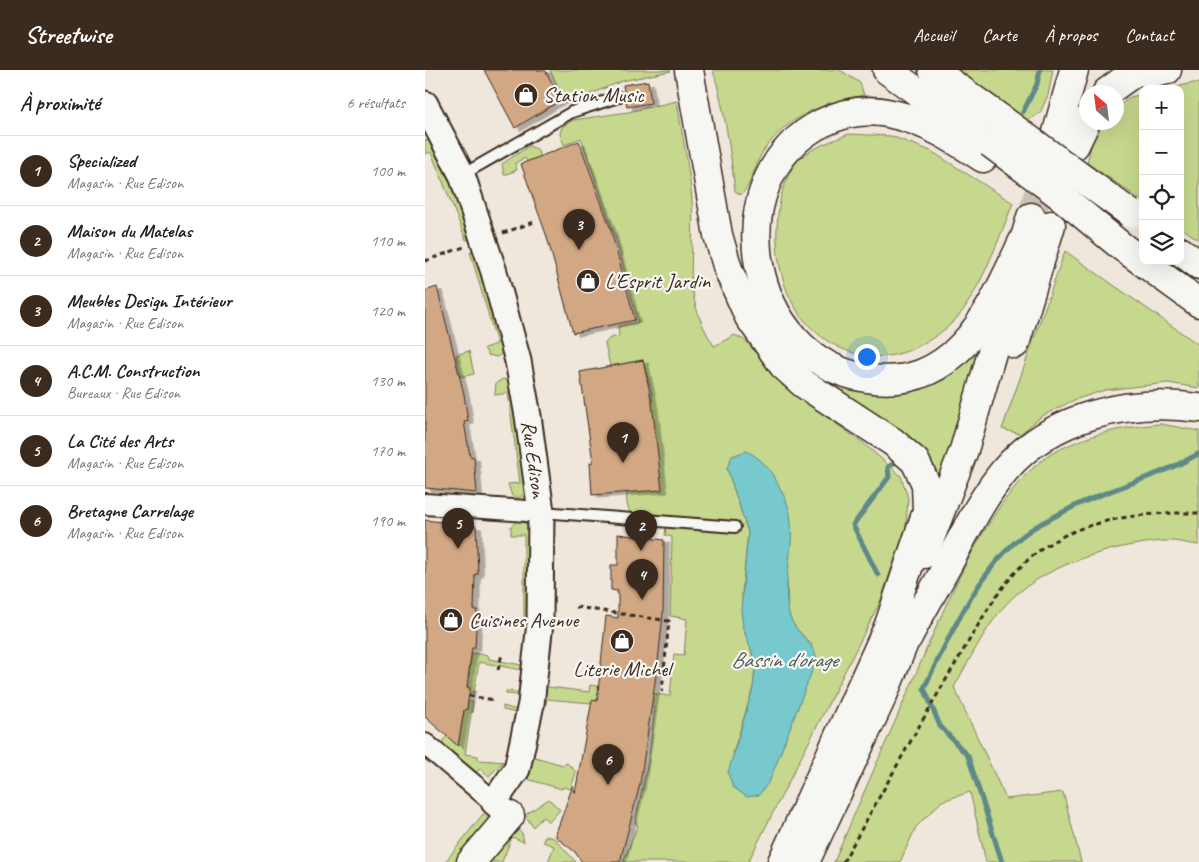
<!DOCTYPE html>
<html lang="fr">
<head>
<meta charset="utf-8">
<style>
	body { margin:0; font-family:Caveat,sans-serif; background:#f6f6f6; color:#222 }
	.controls { position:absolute; right:15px; top:15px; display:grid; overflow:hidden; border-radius:10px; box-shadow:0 5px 20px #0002 }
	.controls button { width:45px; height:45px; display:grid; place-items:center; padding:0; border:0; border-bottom:1px solid #e0e0e0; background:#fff; color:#222; font:25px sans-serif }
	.compass { position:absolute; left:654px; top:15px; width:45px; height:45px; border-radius:50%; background:#fff; box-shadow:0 5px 20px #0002; rotate:332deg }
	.you { position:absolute; left:441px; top:286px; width:18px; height:18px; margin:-12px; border:4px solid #fff; border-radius:50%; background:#1a73e8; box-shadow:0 0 0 8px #1a73e833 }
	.badge { display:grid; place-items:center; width:32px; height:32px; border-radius:50%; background:#3b2a1e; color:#fff; font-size:16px; font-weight:700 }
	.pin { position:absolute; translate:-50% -41px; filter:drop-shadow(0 1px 2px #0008) }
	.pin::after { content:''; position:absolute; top:26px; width:18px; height:15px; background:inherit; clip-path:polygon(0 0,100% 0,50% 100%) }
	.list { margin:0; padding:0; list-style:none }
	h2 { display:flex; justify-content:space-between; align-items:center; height:65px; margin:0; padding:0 20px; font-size:21px }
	h2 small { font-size:16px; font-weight:400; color:#767676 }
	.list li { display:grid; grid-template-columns:32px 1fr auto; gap:15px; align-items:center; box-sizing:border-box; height:70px; padding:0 20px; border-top:1px solid #e0e0e0 }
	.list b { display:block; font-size:19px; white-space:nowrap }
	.list p { margin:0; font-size:16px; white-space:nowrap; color:#767676 }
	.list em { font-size:16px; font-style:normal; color:#767676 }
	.icon { flex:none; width:28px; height:28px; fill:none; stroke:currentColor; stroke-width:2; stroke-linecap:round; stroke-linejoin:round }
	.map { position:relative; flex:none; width:774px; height:792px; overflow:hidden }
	header { display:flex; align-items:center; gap:30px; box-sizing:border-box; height:70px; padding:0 25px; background:#3b2a1e; color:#fff }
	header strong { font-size:24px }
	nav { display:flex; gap:28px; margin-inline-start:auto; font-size:18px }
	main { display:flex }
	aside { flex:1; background:#fff }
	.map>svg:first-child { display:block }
	.green { fill:#c5d88d; stroke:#808156; fill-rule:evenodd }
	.water { fill:#77c9ce; stroke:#5f8988 }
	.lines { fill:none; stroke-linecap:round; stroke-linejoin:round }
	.stream { stroke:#5f8988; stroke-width:5 }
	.building { fill:#d1a883; stroke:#3b2a1e; filter:url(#shadow) }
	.primary-tunnel { stroke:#cbc0b6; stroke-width:28; stroke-dasharray:28 14; stroke-linecap:butt }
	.service-casing { stroke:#3b2a1e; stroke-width:14 }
	.minor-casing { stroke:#3b2a1e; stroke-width:24 }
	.tertiary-casing { stroke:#3b2a1e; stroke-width:29 }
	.secondary-casing { stroke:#3b2a1e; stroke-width:31 }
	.primary-casing { stroke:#3b2a1e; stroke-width:31 }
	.trunk-casing { stroke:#3b2a1e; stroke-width:31 }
	.path { stroke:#3b2a1e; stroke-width:3; stroke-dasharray:5 4; stroke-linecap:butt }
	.service { stroke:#f6f6f2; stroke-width:10 }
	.minor { stroke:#f6f6f2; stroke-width:20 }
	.tertiary { stroke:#f6f6f2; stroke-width:25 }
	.secondary { stroke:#f6f6f2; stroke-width:28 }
	.primary { stroke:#f6f6f2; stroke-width:28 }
	.trunk { stroke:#f6f6f2; stroke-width:28 }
	.trunk-bridge-casing { stroke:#3b2a1e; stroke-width:31; stroke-linecap:butt }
	.trunk-bridge { stroke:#f6f6f2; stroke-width:28 }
	.labels { text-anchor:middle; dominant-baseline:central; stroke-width:4.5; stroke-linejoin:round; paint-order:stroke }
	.poi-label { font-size:21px; fill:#3b2a1e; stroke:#f6f6f2; text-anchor:start }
	.street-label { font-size:21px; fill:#3b2a1e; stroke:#f6f6f2 }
	.water-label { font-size:22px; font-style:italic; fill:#4d5a53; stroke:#f6f6f2 }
</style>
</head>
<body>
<header>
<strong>Streetwise</strong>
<nav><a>Accueil</a><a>Carte</a><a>À propos</a><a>Contact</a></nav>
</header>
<main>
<aside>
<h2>À proximité<small>6 résultats</small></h2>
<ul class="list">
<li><span class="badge">1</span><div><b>Specialized</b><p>Magasin · Rue Edison</p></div><em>100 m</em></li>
<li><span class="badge">2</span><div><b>Maison du Matelas</b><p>Magasin · Rue Edison</p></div><em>110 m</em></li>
<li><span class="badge">3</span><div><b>Meubles Design Intérieur</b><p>Magasin · Rue Edison</p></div><em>120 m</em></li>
<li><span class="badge">4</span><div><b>A.C.M. Construction</b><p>Bureaux · Rue Edison</p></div><em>130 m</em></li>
<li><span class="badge">5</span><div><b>La Cité des Arts</b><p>Magasin · Rue Edison</p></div><em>170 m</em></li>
<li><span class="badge">6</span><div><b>Bretagne Carrelage</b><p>Magasin · Rue Edison</p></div><em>190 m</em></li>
</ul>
</aside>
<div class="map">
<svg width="774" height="792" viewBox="0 0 774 792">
	<defs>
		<filter id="shadow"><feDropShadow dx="5.5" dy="3" stdDeviation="0" flood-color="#0004"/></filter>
	</defs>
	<rect width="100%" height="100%" fill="#efe6dc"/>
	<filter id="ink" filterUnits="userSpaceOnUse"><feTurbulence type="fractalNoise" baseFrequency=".02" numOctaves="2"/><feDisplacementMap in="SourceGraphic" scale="10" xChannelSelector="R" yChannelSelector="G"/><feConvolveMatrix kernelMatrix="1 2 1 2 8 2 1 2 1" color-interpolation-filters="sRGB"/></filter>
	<g filter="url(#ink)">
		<!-- green -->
		<g class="green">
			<path d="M125 0H245L246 1 197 11 141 34Z"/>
			<path d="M288 0H415L435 13 439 25C397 34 362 45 337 83 329 97 327 114 316 125L310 121C305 79 300 40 288 0Z"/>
			<path d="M531 0H628L623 25 615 43 601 52Z"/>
			<path d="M767 13H774V170L755 157V19H744Z"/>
			<path d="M718 24V131L662 93 670 60 677 53 692 52V38L705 27Z"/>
			<path d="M252 31C257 64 264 97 267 130 271 189 254 221 289 276L310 265 321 271 359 317 437 372 476 406 483 428 481 456 455 532 323 792H198L213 755 210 753 224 687 230 638 167 630 166 633 122 629 120 638 113 637 116 616 164 622 165 615 245 626 249 584 259 585 262 549 245 546 247 467 240 465 241 456 315 462V452L206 443C190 425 222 357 227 333 229 322 220 302 218 290L185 296 180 273 185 268 194 266 193 256 213 252 191 169 156 68 139 75 135 64 137 57 148 50 203 42ZM302 398 362 512 363 542 367 554 387 575 308 683 328 618 330 599 327 582 318 558 317 523 323 462Z"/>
			<path d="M424 64 466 66 506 81 588 133C574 169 560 207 539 239 526 258 505 271 485 280 432 302 374 265 359 212 350 184 350 155 356 126 359 115 365 98 374 89 388 77 407 71 424 64Z"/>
			<path d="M0 70 9 72 13 77 49 167 41 170 6 82 0 84Z"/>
			<path d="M104 76 112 79 115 87 102 92 100 88 90 93 92 100 79 105 77 94Z"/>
			<path d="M54 179 79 282 72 287 63 285 59 278 72 274 45 182Z"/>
			<path d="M640 181 774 275V318L743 313 680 320 649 330 617 346 595 364 577 359Z"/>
			<path d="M564 254 520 402 514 408 472 358 401 310 402 306 456 319Z"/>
			<path d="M44 281 49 304 36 307 31 285Z"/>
			<path d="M78 309 86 311 101 421 95 428 87 426 83 414 95 413 83 323 70 325 71 313Z"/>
			<path d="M736 354 774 361V475C763 474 751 470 740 471 688 474 611 497 577 539 558 562 544 591 529 617L581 729 638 722 656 792H561L545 722 517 731 491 757 475 792H409C433 735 458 679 483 622 513 554 563 421 628 383 662 364 698 357 736 354Z"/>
			<path d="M92 451 100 453 106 460V549H99V465H86V456Z"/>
			<path d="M47 583 63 585 64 589 102 596 96 625 81 624V621L93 622 96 600 54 592 49 623 44 622 42 617Z"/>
			<path d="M43 631 48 632 40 684 53 686V690L83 692 91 643 78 640V636L95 641 86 694 77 693 64 706 55 699 51 703 16 673 22 666 33 675 39 640 42 639Z"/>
			<path d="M103 685 138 695 142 693 151 702 146 719 138 717 137 719 105 710 98 704Z"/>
			<path d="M124 729 135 740 124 752 118 747 108 757 100 745Z"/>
			<path d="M58 744 67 752 32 792H20Z"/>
			<path d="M88 757 97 763 99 772 87 767 77 792H60Z"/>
			<path d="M120 766 129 768 151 792H123L129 776 118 772Z"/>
		</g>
		<!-- water -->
		<path class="water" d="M321 381C338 389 345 399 354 416 358 424 364 435 365 444 371 477 356 512 364 544 369 562 385 568 392 588L345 710 334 725 322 727 308 717 303 703 328 618 330 599 327 582 318 558 316 540 323 462 302 398 307 386Z"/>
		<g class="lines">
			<!-- stream -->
			<g class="stream">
				<path d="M598 42 612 14 615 0"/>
				<path d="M453 505 428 455 464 407 463 397 474 390"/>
				<path d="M577 792 543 686 515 656 499 618C526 564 557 490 610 457 624 449 640 441 654 434 693 416 735 406 773 384"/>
			</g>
		</g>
		<!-- building -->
		<g class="building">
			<path d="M59 0H120L136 30 90 58Z"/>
			<path d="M223 11 226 33 202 37 198 15Z"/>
			<path d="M154 71 186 160 210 250 148 263 122 167 96 94Z"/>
			<path d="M12 217 39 324 43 351 39 352 45 386 49 387 52 423 0 418V221Z"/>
			<path d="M218 290 227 333 237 420 167 425 165 393 168 392 155 302Z"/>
			<path d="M0 450 51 456 53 504H50L49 540H52L50 578H47L42 617 45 618 43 631 42 639 39 640 33 676 0 647Z"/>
			<path d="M193 464 239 470 238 544 233 592 215 714 195 792H157L150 782 131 767V763L148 715 150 723 167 630 172 631 181 546 193 548V521L186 520V495H193Z"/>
		</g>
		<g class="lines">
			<!-- primary-tunnel -->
			<path class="primary-tunnel" d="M606 147 623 91"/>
			<!-- service casing -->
			<g class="service-casing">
				<g id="service">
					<path d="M37 105 147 42 193 27"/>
					<path d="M117 442 310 457"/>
				</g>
			</g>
			<!-- minor casing -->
			<g class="minor-casing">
				<g id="minor">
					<path d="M0 434 116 442"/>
					<path d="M0 674 69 732"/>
				</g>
			</g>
			<!-- tertiary casing -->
			<g class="tertiary-casing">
				<g id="tertiary">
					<path id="s1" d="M0 34 37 105 69 202 93 291 103 346 116 442 115 553 106 634 92 699 69 732 85 746"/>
				</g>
			</g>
			<!-- secondary casing -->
			<g class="secondary-casing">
				<path id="secondary" d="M46 792 85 746"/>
			</g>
			<!-- primary casing -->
			<g class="primary-casing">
				<g id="primary">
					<path d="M705 0 729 3 742 0"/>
					<path d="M682 22 711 1"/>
					<path d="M631 66 649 0"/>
					<path d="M650 75 662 50"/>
					<path d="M590 274 626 155"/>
					<path d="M499 484 539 380 606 147"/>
					<path d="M357 792 464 555 476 534"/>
					<path d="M380 792 458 625 490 545"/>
				</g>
			</g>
			<!-- trunk casing -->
			<g class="trunk-casing">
				<g id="trunk">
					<path d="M264 0 293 165 303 199 324 247 358 295 379 314 468 372 490 391 501 414 502 441 464 555"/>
					<path d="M462 0 554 66"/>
					<path d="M508 0 576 49"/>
					<path d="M558 88C529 69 501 51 467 44 443 38 419 42 397 53 288 108 323 290 441 308 534 323 567 236 599 169"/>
					<path d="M696 176 774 233"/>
					<path d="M755 181 774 195"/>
					<path d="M483 567C498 538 515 510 530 481 545 453 560 424 580 400 627 345 705 328 774 338"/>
				</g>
			</g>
			<!-- path -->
			<g class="path">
				<path d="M78 163 109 152"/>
				<path d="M0 191 39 177"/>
				<path d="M151 537 244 551 237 621"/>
				<path d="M53 550 94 552"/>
				<path d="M73 600 77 584"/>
				<path d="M44 626 70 630"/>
				<path d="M418 792C454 728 489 664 526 601 554 556 577 503 624 474 667 447 725 442 774 443"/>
			</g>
			<!-- service -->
			<use href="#service" class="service"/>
			<!-- minor -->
			<use href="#minor" class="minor"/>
			<!-- tertiary -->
			<use href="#tertiary" class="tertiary"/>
			<!-- secondary -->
			<use href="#secondary" class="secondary"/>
			<!-- primary -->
			<use href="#primary" class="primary"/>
			<!-- trunk -->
			<use href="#trunk" class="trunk"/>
			<!-- trunk-bridge casing -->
			<g class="trunk-bridge-casing">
				<g id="trunk-bridge">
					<path d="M576 49 705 143"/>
					<path d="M565 73 632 123 696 176"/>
				</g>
			</g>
			<!-- trunk-bridge -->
			<use href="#trunk-bridge" class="trunk-bridge"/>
		</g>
	</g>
	<!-- icons -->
	<defs>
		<g id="shop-disc" transform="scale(1.25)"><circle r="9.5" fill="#3b2a1e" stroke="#f6f6f2"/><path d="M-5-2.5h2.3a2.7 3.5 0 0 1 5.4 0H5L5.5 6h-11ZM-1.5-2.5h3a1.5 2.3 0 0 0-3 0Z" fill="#fff"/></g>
	</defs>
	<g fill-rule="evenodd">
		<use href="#shop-disc" x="101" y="25"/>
		<use href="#shop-disc" x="163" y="211"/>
		<use href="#shop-disc" x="26" y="550"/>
		<use href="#shop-disc" x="197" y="571"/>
	</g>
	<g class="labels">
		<!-- poi labels -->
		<g class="poi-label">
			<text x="118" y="25">Station Music</text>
			<text x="180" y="211">L'Esprit Jardin</text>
			<text x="44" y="550">Cuisines Avenue</text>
			<text x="197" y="599" text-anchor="middle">Literie Michel</text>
		</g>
		<!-- street labels -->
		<g class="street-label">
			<text stroke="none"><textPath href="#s1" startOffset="374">Rue Edison</textPath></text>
		</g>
		<!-- water labels -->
		<g class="water-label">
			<text x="359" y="590">Bassin d'orage</text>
		</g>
	</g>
</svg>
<div class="controls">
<button>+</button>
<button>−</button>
<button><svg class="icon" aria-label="locate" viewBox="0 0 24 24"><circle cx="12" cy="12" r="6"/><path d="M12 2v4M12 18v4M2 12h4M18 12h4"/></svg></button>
<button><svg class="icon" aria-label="layers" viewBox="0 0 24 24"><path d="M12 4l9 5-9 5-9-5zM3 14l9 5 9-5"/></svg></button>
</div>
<svg class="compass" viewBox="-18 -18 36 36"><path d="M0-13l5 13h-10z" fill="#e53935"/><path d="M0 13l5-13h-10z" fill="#767676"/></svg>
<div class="you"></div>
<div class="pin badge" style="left:198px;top:393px">1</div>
<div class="pin badge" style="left:216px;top:481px">2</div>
<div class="pin badge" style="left:154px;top:180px">3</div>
<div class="pin badge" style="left:217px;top:530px">4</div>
<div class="pin badge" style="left:33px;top:479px">5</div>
<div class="pin badge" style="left:183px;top:715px">6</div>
</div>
</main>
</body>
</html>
